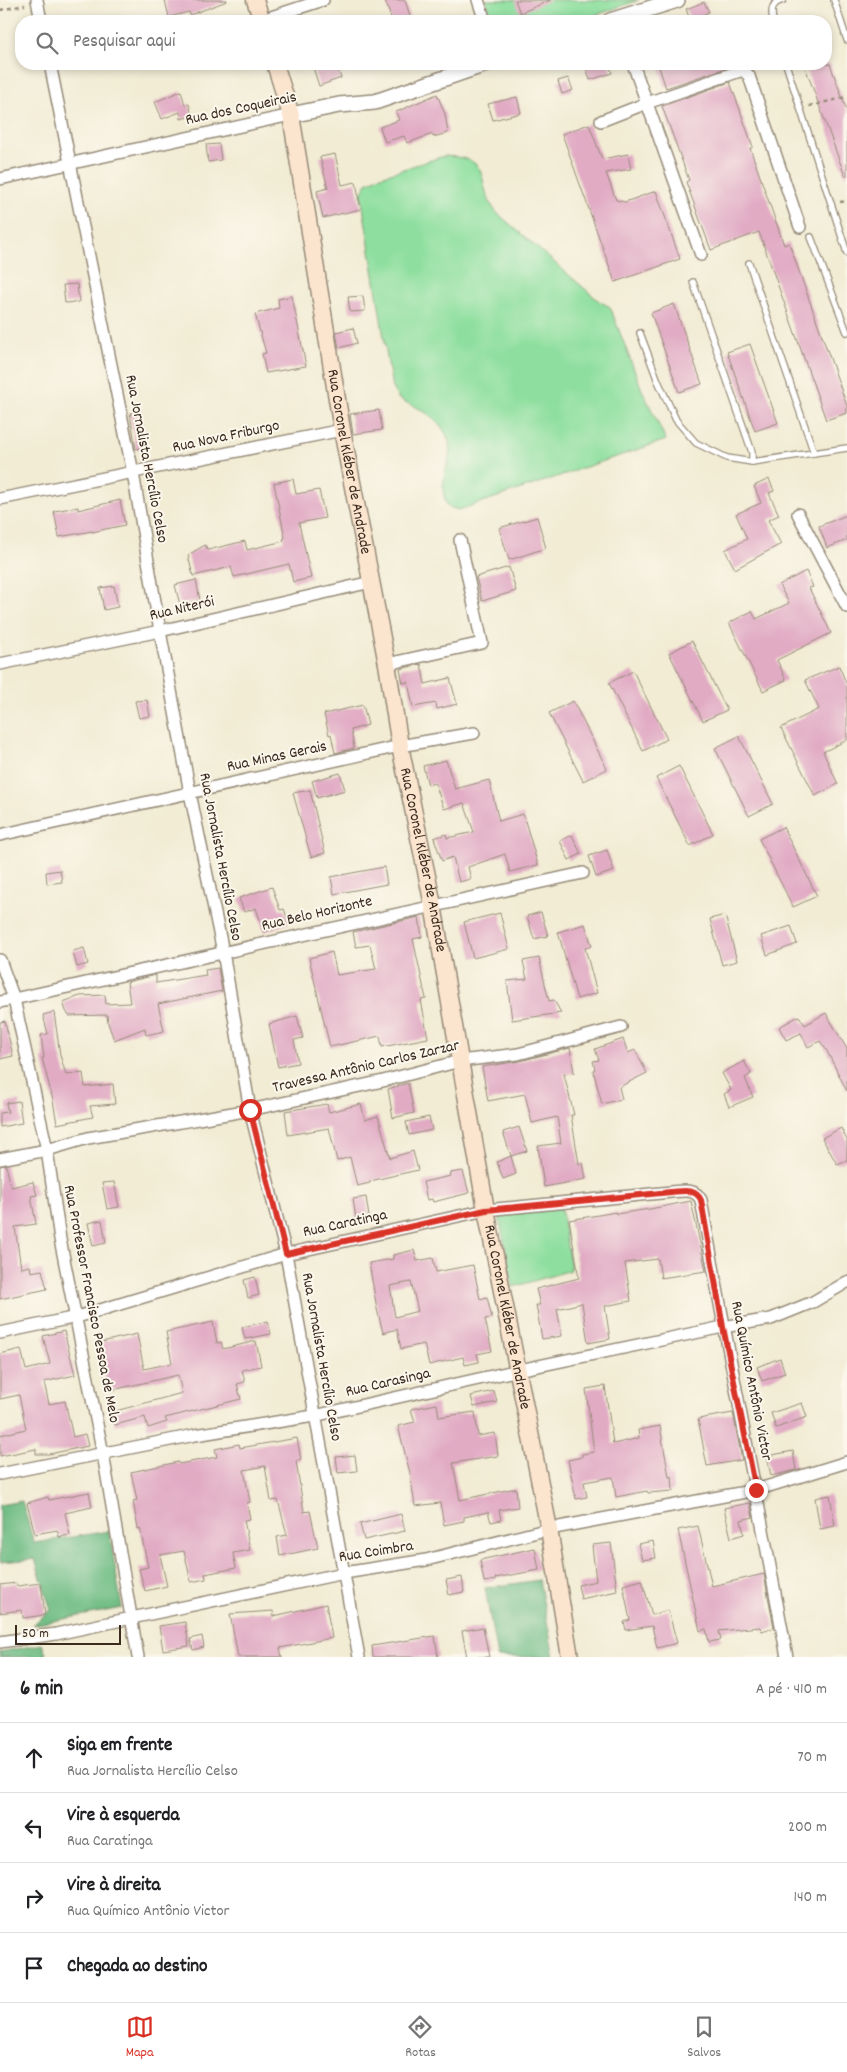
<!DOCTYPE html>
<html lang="pt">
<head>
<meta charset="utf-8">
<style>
	body { margin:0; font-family:Dekko,sans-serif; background:#f6f6f6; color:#202124 }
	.scale { position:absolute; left:15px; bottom:12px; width:106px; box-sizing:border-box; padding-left:5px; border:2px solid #3b2a1e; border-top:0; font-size:14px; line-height:18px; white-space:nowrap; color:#3b2a1e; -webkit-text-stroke:4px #fbf7ec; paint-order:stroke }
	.stop { position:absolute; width:15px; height:15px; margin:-11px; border:4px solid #d93025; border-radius:50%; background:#fff }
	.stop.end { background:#d93025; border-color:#fff; box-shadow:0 1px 5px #0008 }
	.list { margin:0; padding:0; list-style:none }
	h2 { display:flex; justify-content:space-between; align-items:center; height:65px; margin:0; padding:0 20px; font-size:21px }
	h2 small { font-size:16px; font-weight:400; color:#757577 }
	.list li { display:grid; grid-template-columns:32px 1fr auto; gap:15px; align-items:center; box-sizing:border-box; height:70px; padding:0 20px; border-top:1px solid #e0e0e0 }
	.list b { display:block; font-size:19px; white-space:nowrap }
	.list p { margin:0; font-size:16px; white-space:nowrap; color:#757577 }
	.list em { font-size:16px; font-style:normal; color:#757577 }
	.icon { flex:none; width:28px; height:28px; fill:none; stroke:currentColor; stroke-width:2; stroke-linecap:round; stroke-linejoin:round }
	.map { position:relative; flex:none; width:847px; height:1657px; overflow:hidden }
	.search { position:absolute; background:#fff; box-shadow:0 2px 8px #0003; left:15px; right:15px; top:15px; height:55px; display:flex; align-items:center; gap:12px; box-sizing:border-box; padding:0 18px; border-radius:20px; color:#757577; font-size:19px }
	.sheet { height:345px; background:#fff }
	nav { display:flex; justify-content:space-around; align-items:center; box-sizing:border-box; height:70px; border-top:1px solid #e0e0e0; background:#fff; font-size:14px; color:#757577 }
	nav a { display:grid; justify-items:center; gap:2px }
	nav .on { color:#d93025 }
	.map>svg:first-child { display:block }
	.green { fill:#8edf9f; stroke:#64845e }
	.forest { fill:#72be86; stroke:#567452 }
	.building { fill:#e1abc4; fill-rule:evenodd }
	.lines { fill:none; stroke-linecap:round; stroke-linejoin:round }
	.service-casing { stroke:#968b79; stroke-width:8 }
	.minor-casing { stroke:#968b79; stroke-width:14 }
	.tertiary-casing { stroke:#968b79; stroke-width:18 }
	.secondary-casing { stroke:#968b79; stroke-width:19 }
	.path { stroke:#968b79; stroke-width:2.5; stroke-dasharray:4 4; stroke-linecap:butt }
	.service { stroke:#fff; stroke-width:5.5 }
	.minor { stroke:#fff; stroke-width:11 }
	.tertiary { stroke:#fff; stroke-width:15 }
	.secondary { stroke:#fbe5cf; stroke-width:16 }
	.route { stroke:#d93025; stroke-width:6 }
	.labels { text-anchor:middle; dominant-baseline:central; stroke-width:4; stroke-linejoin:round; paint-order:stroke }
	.street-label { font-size:16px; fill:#3b2a1e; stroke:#fbf7ec }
</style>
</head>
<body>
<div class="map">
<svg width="847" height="1657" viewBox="0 0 847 1657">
	<rect width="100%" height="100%" fill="#fbf7ec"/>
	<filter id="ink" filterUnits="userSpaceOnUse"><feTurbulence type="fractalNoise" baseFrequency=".02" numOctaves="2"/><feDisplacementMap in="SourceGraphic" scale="10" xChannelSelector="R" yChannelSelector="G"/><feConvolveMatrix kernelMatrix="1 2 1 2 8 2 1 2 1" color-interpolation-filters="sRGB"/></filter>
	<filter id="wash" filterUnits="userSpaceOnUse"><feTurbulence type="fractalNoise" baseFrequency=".0096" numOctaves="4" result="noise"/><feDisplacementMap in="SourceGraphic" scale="20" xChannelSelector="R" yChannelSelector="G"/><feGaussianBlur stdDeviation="1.12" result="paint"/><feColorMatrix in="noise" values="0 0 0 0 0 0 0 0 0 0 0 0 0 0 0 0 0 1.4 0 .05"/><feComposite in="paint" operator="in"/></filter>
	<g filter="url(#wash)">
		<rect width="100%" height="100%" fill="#f2ecd4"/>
		<!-- green -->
		<g class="green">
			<path d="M486 0H639L579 21H493Z"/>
			<path d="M444 156C498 158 472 182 497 213L599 301 610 307 642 390 666 440 459 510 448 507C434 479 456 460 448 439 442 422 427 412 412 405 408 403 401 401 398 398 396 395 394 391 392 388L361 194 367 183 378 177Z"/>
			<path d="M561 1208 571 1270 513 1287 499 1216Z"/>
		</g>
		<!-- forest -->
		<g class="forest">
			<path d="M22 1501 34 1543 109 1531 122 1608 32 1625 51 1610 35 1559 0 1562V1505Z"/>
			<path d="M539 1580 554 1657H497L485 1588Z"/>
			<path d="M42 1644 46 1654 40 1657H0V1652Z"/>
		</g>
		<g id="blocks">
			<!-- building -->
			<g class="building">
				<path d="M165 0H227V1L190 15 189 12 169 17Z"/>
				<path d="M385 0H405L410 16 392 21Z"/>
				<path d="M515 0H551L520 13Z"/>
				<path d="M704 2 709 12 690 20 686 9Z"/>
				<path d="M312 64H336L341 78 319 86Z"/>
				<path d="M585 64H609L612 73 590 80Z"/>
				<path d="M658 64H738L666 88Z"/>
				<path d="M804 64H830L847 111V176H845Z"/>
				<path d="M568 78 573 90 562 94 558 81Z"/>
				<path d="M730 82 753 147 750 148 784 245 789 243 847 406V413L826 420 759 232 711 250 686 182 689 180 662 106Z"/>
				<path d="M181 91 185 105 189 104 192 116 181 119 180 112 162 119 155 102Z"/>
				<path d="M437 94 445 114 448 133 433 137V134L407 143 404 136 385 142 380 127 399 120 396 112Z"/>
				<path d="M517 97 521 113 493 120 488 104Z"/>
				<path d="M589 124 602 159 628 154 631 169 606 173 616 200 625 202 656 191 680 259 615 282 562 134Z"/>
				<path d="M219 144 221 160 208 162 206 145Z"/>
				<path d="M335 154 342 185 356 182 361 209 323 218 317 191 328 188 320 157Z"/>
				<path d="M77 284 79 302 65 303 63 285Z"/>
				<path d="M292 296 306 366 266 373 262 354 266 353 255 314 279 308 278 299Z"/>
				<path d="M363 296 365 311 350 312 348 297Z"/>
				<path d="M674 304 702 384 679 392 651 313Z"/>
				<path d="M353 328 357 343 339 348 336 332Z"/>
				<path d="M750 344 778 423 755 431 727 352Z"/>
				<path d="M379 410 382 430 353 434 350 414Z"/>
				<path d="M141 411 146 448 136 449 130 413Z"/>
				<path d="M293 479 296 494 319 490 325 518 299 523 311 578 293 582 289 564 234 577 231 567 193 576 188 555 205 545 208 550 245 541 247 550 284 541 283 539 285 538 274 483Z"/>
				<path d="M769 479 774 491 769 493 779 515 768 520 781 544 735 569 725 550 747 539 736 514 761 503 754 486Z"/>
				<path d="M120 500 125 525 92 532V531L59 537 54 511 78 507V510Z"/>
				<path d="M847 515V540L827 548 819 526Z"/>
				<path d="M537 517 546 548 509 560 499 528Z"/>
				<path d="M509 567 516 591 482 601 476 577Z"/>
				<path d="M806 571 813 587 809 588 831 633 777 660 786 680 763 691 729 623 752 611 756 619 789 603 779 585Z"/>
				<path d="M196 580 200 600 180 605 175 585Z"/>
				<path d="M114 586 118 607 104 610 100 588Z"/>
				<path d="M692 641 727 710 703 721 669 653Z"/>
				<path d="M421 664 425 684 450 678 457 704 437 709 436 703 413 707 408 682 403 683 400 669Z"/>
				<path d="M839 666 847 685V740L823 752 838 784 815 796 781 728 819 709 805 680Z"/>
				<path d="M633 671 667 739 643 751 609 683Z"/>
				<path d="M147 700 150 716 139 718 135 701Z"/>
				<path d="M573 701 607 769 583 781 549 713Z"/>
				<path d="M363 705 368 725 351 730 354 748 335 753 331 734 329 735 324 714Z"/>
				<path d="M739 736 773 804 749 816 715 748Z"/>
				<path d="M446 760 455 789 489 780 499 821 523 814 538 865 510 872 505 854 468 867 471 879 459 882 453 857 442 861 434 838 446 834 447 838 474 832 464 803 444 809 435 783 428 785 423 766Z"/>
				<path d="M679 766 713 834 690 846 656 778Z"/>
				<path d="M340 773 345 790 317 798 312 781Z"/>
				<path d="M310 790 325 853 311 857 293 793Z"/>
				<path d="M783 827 817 896 793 907 759 839Z"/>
				<path d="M572 835 581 854 569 860 560 841Z"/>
				<path d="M607 850 614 871 596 877 589 856Z"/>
				<path d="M384 867 387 884 334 894 331 877Z"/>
				<path d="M60 870 62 882 47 884 46 872Z"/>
				<path d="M272 887 280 910 284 909 289 923 264 932 256 908 244 912 239 898Z"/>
				<path d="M541 912 548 936 534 939 527 916Z"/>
				<path d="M500 913 509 949 473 958 464 922Z"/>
				<path d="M725 915 737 961 722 965 710 919Z"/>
				<path d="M419 917 422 937 413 939 426 999 421 1000 428 1038 382 1047 380 1036 330 1047 309 958 332 952 337 975 376 969 370 945 356 947 353 932Z"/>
				<path d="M585 924 592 946 585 948 597 993 577 999 558 932Z"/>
				<path d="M791 926 797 944 767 955 761 936Z"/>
				<path d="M84 948 88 964 77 967 73 951Z"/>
				<path d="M539 958 549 1001 554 1000 561 1013 512 1020 507 981 527 979 523 961Z"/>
				<path d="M218 968 222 991 158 1004 164 1031 146 1035 145 1028 114 1040 108 1023 107 1015 69 1016 66 1011 63 1002 80 996 105 995 106 1004 130 1003 127 982 156 975V983L206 975 205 970Z"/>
				<path d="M54 1012 60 1055 66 1075 83 1073 85 1087 113 1084 115 1104 90 1106 93 1117 57 1124 53 1100 42 1058H44L41 1035 48 1034 43 1015Z"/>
				<path d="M826 1013 847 1049V1091L827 1051 820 1041 808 1047 801 1033 786 1040 779 1027 799 1016 805 1025Z"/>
				<path d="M297 1016 303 1038 294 1040 298 1063 278 1067 269 1024Z"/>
				<path d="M5 1021 13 1056 0 1059V1022Z"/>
				<path d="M623 1039 628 1053 635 1050 647 1073 619 1087 622 1099 602 1104 593 1070 595 1069 593 1061 599 1060 595 1049Z"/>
				<path d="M570 1048 574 1073 564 1074 574 1115H571L579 1164 583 1163 586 1179 544 1187 538 1146 561 1143 557 1117 532 1123 525 1094 488 1101 482 1067 520 1061Z"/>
				<path d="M744 1061 751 1074 745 1078 753 1097 729 1107 724 1094 731 1090 722 1073Z"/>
				<path d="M408 1083 414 1113 393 1118 388 1089Z"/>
				<path d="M19 1101 22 1123 0 1127V1113L8 1112 6 1103Z"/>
				<path d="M327 1104 329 1112 361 1104 365 1120 378 1116 390 1158 413 1151 418 1170 370 1181V1183L357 1186 350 1157 337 1161 329 1128 288 1135 285 1111Z"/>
				<path d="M429 1117 432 1130 409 1135 406 1122Z"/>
				<path d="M519 1127 527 1151 511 1156 503 1132Z"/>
				<path d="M841 1128 847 1140V1160L837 1164 822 1138Z"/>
				<path d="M511 1156 516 1174 503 1179 497 1162Z"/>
				<path d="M6 1165 11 1187 33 1182 37 1195 31 1196 36 1224 15 1227 21 1268 30 1266 31 1272 42 1270 47 1289 0 1299V1166Z"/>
				<path d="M463 1171 469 1193 433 1202 432 1199 427 1200 423 1182 451 1176 450 1173Z"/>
				<path d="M114 1182 119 1207 107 1209 102 1183Z"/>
				<path d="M366 1197 369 1217 356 1219 353 1199Z"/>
				<path d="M691 1201 706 1271 661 1278 658 1259 625 1263 631 1301 605 1306 610 1339 588 1343 582 1303 557 1309 562 1336 542 1339 536 1305H540L536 1289 579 1278 569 1220 616 1212V1214L650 1209Z"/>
				<path d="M102 1220 106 1243 93 1246 88 1223Z"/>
				<path d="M414 1250 417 1261 433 1258 436 1272 473 1265 480 1299 487 1297 492 1318 485 1319 492 1351 477 1354 479 1362 465 1365 463 1357 429 1365 424 1344 401 1349 397 1329 383 1333 377 1309 369 1263 393 1259V1255ZM411 1282 418 1311 395 1317 390 1286Z"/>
				<path d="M255 1277 259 1295 248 1298 244 1280Z"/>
				<path d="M268 1321 271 1334 245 1339 242 1327Z"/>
				<path d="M213 1322 217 1343 221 1342 223 1349 256 1341 261 1366 242 1370 245 1382 237 1384 241 1399 165 1418 167 1422 148 1428 145 1417 115 1425 112 1412 182 1393 178 1375 108 1391 97 1343 137 1334 144 1369 172 1363 166 1332Z"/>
				<path d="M64 1331 75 1375 44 1382 49 1404 65 1401 73 1437 85 1434 88 1446 49 1454H36V1449L0 1456V1435L26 1429 19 1395 0 1399V1354L21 1349 26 1370 50 1364 43 1336Z"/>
				<path d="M780 1358 785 1373 762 1381 757 1367Z"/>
				<path d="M605 1386 613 1444 639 1438 638 1430 660 1426 669 1477 672 1476 673 1491 648 1493 647 1491 616 1497 613 1477 584 1482 587 1497 576 1499 568 1460 582 1457V1454L594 1452 586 1389Z"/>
				<path d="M494 1391 497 1402 474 1407 471 1396Z"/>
				<path d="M802 1403 807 1417 776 1428 771 1413Z"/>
				<path d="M437 1404 439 1417 475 1412 478 1436 495 1433 498 1456 453 1463 460 1500 516 1488 518 1507 499 1510 501 1520 491 1522 488 1512 464 1517V1521L444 1525 440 1503 415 1506 410 1473 398 1426 415 1422 411 1409Z"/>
				<path d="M733 1413 742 1460 707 1466 698 1419Z"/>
				<path d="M297 1438 301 1460 296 1461 304 1512 310 1511 318 1548 280 1556 277 1537 287 1535 278 1500 271 1501 265 1466 244 1470 250 1502 247 1503 250 1519 244 1520 250 1550 233 1553 236 1568 205 1574 206 1579 191 1582 184 1551 160 1555 167 1586 145 1591 139 1569 148 1567 140 1528 138 1529 133 1501 137 1500 131 1472 178 1462 179 1464 217 1457 215 1449 239 1444 240 1448Z"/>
				<path d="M793 1451 796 1470 771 1476 767 1456Z"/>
				<path d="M355 1455 357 1471 338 1473 336 1457Z"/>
				<path d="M89 1492 92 1507 65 1513 70 1535 59 1537 57 1530 35 1534 27 1503 48 1497 49 1500Z"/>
				<path d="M830 1495 835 1526 820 1529 815 1498Z"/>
				<path d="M750 1503 753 1517 741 1520 744 1534 731 1538 724 1508Z"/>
				<path d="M401 1514 405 1531 364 1540 360 1524Z"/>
				<path d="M698 1526 712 1586 764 1574 774 1628 761 1631 760 1627 719 1631 721 1640 709 1642 706 1629 700 1631 678 1530Z"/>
				<path d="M653 1541 656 1558 642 1560 638 1544Z"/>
				<path d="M611 1543 617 1591 581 1599 578 1585 596 1581 592 1545Z"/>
				<path d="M535 1548 539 1570 495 1578 496 1580 484 1582 480 1560Z"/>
				<path d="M462 1577 464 1592 449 1595 446 1580Z"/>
				<path d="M642 1580 652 1615 668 1610 677 1643 657 1648 652 1626 626 1630 624 1622 630 1620 623 1585Z"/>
				<path d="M16 1583 17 1586 41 1583 45 1615 23 1618 22 1610 0 1613V1585Z"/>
				<path d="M326 1604 332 1638 280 1648 282 1657H238L230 1614 273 1611 274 1616Z"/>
				<path d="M185 1622 189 1646 163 1650 159 1626Z"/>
				<path d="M483 1627 489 1657H467L462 1631Z"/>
				<path d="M202 1636 204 1647 193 1650 190 1639Z"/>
				<path d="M435 1636 438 1657H373L372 1646Z"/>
			</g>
		</g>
	</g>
	<g filter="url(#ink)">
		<use href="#blocks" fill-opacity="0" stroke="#968b79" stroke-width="1"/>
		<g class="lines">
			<!-- service casing -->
			<g class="service-casing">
				<g id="service">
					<path d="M834 0 847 40"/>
					<path d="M773 21C771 10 771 3 783 0"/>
					<path d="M786 64 847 253"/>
					<path d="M811 237 847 332"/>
					<path d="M749 263 814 453"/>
					<path d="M693 282 752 452V462"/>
					<path d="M640 333 658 381 676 420 696 443 727 458 752 462 847 448"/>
				</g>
			</g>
			<!-- minor casing -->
			<g class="minor-casing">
				<g id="minor">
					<path d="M37 0 41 21"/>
					<path d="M478 0 485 21"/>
					<path d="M262 20 323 0"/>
					<path d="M50 64 133 473 160 631 190 793 223 952 250 1110 286 1254 359 1657"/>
					<path d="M633 64 701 255"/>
					<path d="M601 121 647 103 743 70 749 76 800 227"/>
					<path d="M0 179 291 115"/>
					<path d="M0 499 342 430"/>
					<path d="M798 514 847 607"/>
					<path d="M0 664 160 631 371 582"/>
					<path d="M387 664 482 643 460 540"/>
					<path d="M0 835 400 746 474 733"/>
					<path d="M0 960 14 999 47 1150 60 1239 103 1454 138 1657"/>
					<path d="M0 1002 583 873"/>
					<path d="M0 1159 47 1150 88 1138 250 1110 383 1081 460 1061 518 1054 621 1027"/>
					<path d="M0 1333 77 1317 286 1254 486 1210 671 1192C683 1191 695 1188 701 1200 728 1353 759 1505 787 1657"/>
					<path d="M0 1474 195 1435 314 1416 519 1370 723 1327 771 1319 813 1302 847 1282"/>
					<path d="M0 1642 56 1634 344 1573 426 1560 549 1529 756 1490 847 1462"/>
				</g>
			</g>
			<!-- tertiary casing -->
			<g class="tertiary-casing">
				<g id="tertiary">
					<path d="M610 21 677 0"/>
					<path d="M291 115 339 105 375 102 486 64"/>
				</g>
			</g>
			<!-- secondary casing -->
			<g class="secondary-casing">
				<g id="secondary">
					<path d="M255 0 262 21"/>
					<path id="s1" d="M275 64 291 115 342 430 387 664 400 746 433 905 486 1210 549 1529 570 1657"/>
				</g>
			</g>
			<!-- path -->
			<g class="path">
				<path d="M0 10 25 5"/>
				<path d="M809 106 847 97"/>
				<path d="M840 202 847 201"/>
			</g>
			<!-- service -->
			<use href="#service" class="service"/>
			<!-- minor -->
			<use href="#minor" class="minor"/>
			<!-- tertiary -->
			<use href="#tertiary" class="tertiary"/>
			<!-- secondary -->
			<use href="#secondary" class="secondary"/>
		</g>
	</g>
	<g class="lines" filter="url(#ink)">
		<!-- route -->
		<path class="route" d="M250 1110 286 1254 486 1210 671 1192C683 1191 695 1188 701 1200L723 1327 756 1490"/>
	</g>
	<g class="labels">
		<!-- street labels -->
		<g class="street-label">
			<text transform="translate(241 109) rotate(-12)">Rua dos Coqueirais</text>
			<text transform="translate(226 437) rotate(-12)">Rua Nova Friburgo</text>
			<text transform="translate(146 459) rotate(79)">Rua Jornalista Hercílio Celso</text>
			<text stroke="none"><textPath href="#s1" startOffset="405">Rua Coronel Kléber de Andrade</textPath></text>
			<text transform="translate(182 609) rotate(-13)">Rua Niterói</text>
			<text transform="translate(277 757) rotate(-12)">Rua Minas Gerais</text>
			<text transform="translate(220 857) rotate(79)">Rua Jornalista Hercílio Celso</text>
			<text stroke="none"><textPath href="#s1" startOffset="810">Rua Coronel Kléber de Andrade</textPath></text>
			<text transform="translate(317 914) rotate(-13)">Rua Belo Horizonte</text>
			<text transform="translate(366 1067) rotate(-13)">Travessa Antônio Carlos Zarzar</text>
			<text transform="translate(345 1224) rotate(-12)">Rua Caratinga</text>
			<text transform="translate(91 1304) rotate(79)">Rua Professor Francisco Pessoa de Melo</text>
			<text stroke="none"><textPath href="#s1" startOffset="1275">Rua Coronel Kléber de Andrade</textPath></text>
			<text transform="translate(321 1357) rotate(80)">Rua Jornalista Hercílio Celso</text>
			<text transform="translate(751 1381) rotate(79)">Rua Químico Antônio Victor</text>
			<text transform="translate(388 1383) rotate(-13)">Rua Carasinga</text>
			<text transform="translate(376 1552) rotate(-9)">Rua Coimbra</text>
		</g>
	</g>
</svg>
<div class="scale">50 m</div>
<div class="stop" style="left:250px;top:1110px"></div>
<div class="stop end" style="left:756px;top:1490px"></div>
<div class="search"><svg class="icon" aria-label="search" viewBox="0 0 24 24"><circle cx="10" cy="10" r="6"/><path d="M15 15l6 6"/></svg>Pesquisar aqui</div>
</div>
<section class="sheet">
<h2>6 min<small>A pé · 410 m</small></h2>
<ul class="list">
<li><svg class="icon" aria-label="ahead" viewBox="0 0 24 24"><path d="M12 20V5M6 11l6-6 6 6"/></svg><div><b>Siga em frente</b><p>Rua Jornalista Hercílio Celso</p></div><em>70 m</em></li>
<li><svg class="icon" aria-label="left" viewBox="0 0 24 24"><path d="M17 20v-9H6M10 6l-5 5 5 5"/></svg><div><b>Vire à esquerda</b><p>Rua Caratinga</p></div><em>200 m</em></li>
<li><svg class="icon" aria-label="right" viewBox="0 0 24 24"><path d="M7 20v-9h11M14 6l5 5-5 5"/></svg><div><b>Vire à direita</b><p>Rua Químico Antônio Victor</p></div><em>140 m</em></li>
<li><svg class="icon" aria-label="arrive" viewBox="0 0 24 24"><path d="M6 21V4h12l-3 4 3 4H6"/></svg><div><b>Chegada ao destino</b></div></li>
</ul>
</section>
<nav>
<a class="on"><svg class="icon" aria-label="map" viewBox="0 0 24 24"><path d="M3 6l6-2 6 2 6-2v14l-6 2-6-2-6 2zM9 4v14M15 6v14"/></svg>Mapa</a>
<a><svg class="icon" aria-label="directions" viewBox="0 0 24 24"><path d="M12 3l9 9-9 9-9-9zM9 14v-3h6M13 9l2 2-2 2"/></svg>Rotas</a>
<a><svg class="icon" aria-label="saved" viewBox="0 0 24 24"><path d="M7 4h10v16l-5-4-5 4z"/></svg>Salvos</a>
</nav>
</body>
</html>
